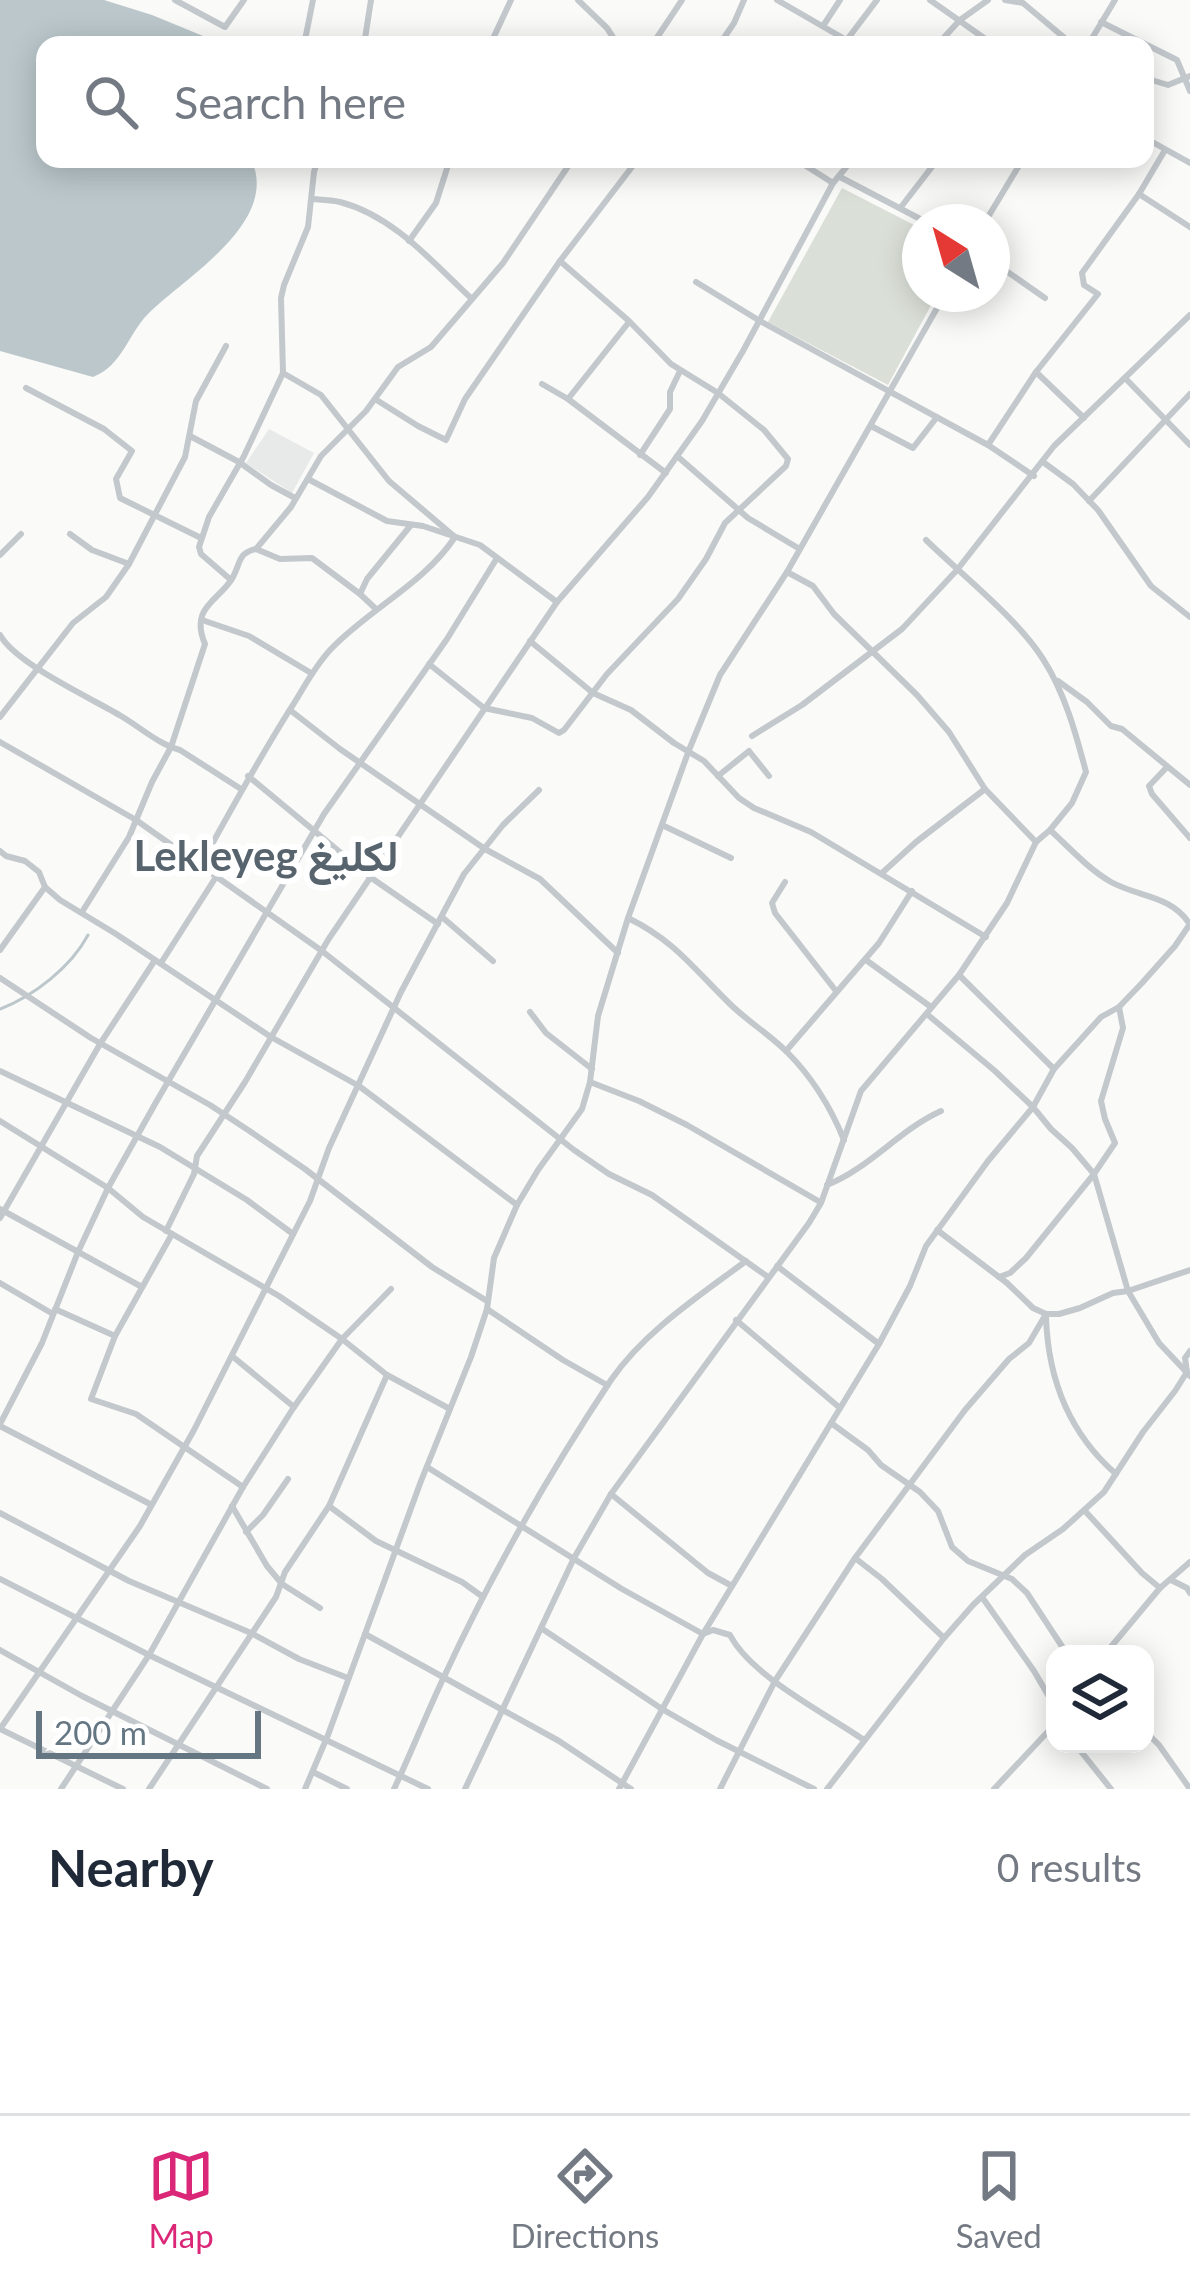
<!DOCTYPE html>
<html lang="en">
<head>
<meta charset="utf-8">
<style>
	body { margin:0; font-family:Lato,Vazirmatn,sans-serif; background:#f2f2f3; color:#1f2937 }
	.controls { position:absolute; right:36px; bottom:36px; display:grid; overflow:hidden; border-radius:24px; box-shadow:0 6px 30px #0003 }
	.controls button { width:108px; height:108px; display:grid; place-items:center; padding:0; border:0; border-bottom:3px solid #e0e1e3; background:#fff; color:#1f2937; font:60px sans-serif }
	.compass { position:absolute; left:902px; top:204px; width:108px; height:108px; border-radius:50%; background:#fff; box-shadow:0 6px 30px #0003; rotate:323deg }
	.scale { position:absolute; left:36px; bottom:30px; width:225px; box-sizing:border-box; padding-left:12px; border:6px solid #657683; border-top:0; font-size:33px; line-height:42px; white-space:nowrap; color:#657683; -webkit-text-stroke:9px #fff; paint-order:stroke }
	.list { margin:0; padding:0; list-style:none }
	h2 { display:flex; justify-content:space-between; align-items:center; height:156px; margin:0; padding:0 48px; font-size:51px }
	h2 small { font-size:39px; font-weight:400; color:#747a83 }
	.icon { flex:none; width:66px; height:66px; fill:none; stroke:currentColor; stroke-width:2; stroke-linecap:round; stroke-linejoin:round }
	.map { position:relative; flex:none; width:1190px; height:1789px; overflow:hidden }
	.search { position:absolute; background:#fff; box-shadow:0 6px 30px #0003; left:36px; right:36px; top:36px; height:132px; display:flex; align-items:center; gap:30px; box-sizing:border-box; padding:0 42px; border-radius:24px; color:#747a83; font-size:45px }
	.sheet { height:324px; background:#fff }
	nav { display:flex; justify-content:space-around; align-items:center; box-sizing:border-box; height:168px; border-top:3px solid #e0e1e3; background:#fff; font-size:33px; color:#747a83 }
	nav a { display:grid; justify-items:center; gap:6px }
	nav .on { color:#db2777 }
	.map>svg:first-child { display:block }
	.built { fill:#e8e9e9 }
	.green { fill:#dadfd7 }
	.water { fill:#bbc7cb }
	.lines { fill:none; stroke-linecap:round; stroke-linejoin:round }
	.stream { stroke:#bbc7cb; stroke-width:3 }
	.minor { stroke:#c3c8cc; stroke-width:6 }
	.labels { text-anchor:middle; dominant-baseline:central; stroke-width:12; stroke-linejoin:round; paint-order:stroke }
	.district-label { font-size:42px; font-weight:bold; fill:#57646e; stroke:#fff }
</style>
</head>
<body>
<div class="map">
<svg width="1190" height="1789" viewBox="0 0 1190 1789">
	<rect width="100%" height="100%" fill="#fafaf8"/>
	<!-- built -->
	<path class="built" d="M269 429 314 453 292 493 246 463Z"/>
	<!-- green -->
	<path class="green" d="M842 188 920 228V294H937L888 385 768 322Z"/>
	<!-- water -->
	<path class="water" d="M0 0H104L152 15 225 45H45V159H251C281 222 185 277 148 314 128 334 123 365 93 377L0 351Z"/>
	<g class="lines">
		<!-- stream -->
		<path class="stream" d="M0 1009C34 996 71 967 88 935"/>
		<!-- minor -->
		<g class="minor">
			<path d="M175 0 225 27 244 0"/>
			<path d="M578 0 607 28 618 45"/>
			<path d="M777 0 855 45"/>
			<path d="M930 0 994 45"/>
			<path d="M1005 0 1023 3 1073 45"/>
			<path d="M1101 22 1177 60 1190 91"/>
			<path d="M823 26 840 0"/>
			<path d="M304 45 313 0"/>
			<path d="M364 45 371 0"/>
			<path d="M490 45 511 0"/>
			<path d="M652 45 682 0"/>
			<path d="M719 45 734 23 744 0"/>
			<path d="M843 45 877 0"/>
			<path d="M937 45 960 20 988 0"/>
			<path d="M1088 45 1115 0"/>
			<path d="M1145 78 1168 85 1190 76"/>
			<path d="M1145 138 1190 163"/>
			<path d="M795 159 833 183"/>
			<path d="M840 177 926 222"/>
			<path d="M1139 194 1190 227"/>
			<path d="M312 199C321 200 332 200 340 202 394 216 433 263 472 299"/>
			<path d="M901 207 938 159"/>
			<path d="M985 222 1023 159"/>
			<path d="M409 241 436 203 450 159"/>
			<path d="M992 261 1045 298"/>
			<path d="M696 282 760 321 988 445 1034 476"/>
			<path d="M1036 372 1084 418"/>
			<path d="M1126 379 1190 445"/>
			<path d="M542 384 568 399 666 473"/>
			<path d="M26 388 104 429 132 451 116 479 120 498 201 538"/>
			<path d="M375 399 418 426 446 440 465 399 560 261 638 159"/>
			<path d="M568 399 629 322"/>
			<path d="M871 426 913 448 937 417"/>
			<path d="M190 436 239 462 271 485 295 498"/>
			<path d="M988 445 1036 372 1098 294 1084 285 1082 273 1139 194 1165 150"/>
			<path d="M640 455 670 409V392L680 371"/>
			<path d="M677 456 748 518 798 548"/>
			<path d="M1043 462 1073 484 1098 510 1151 586 1190 617"/>
			<path d="M308 479 387 521 423 526 480 545 557 602"/>
			<path d="M1089 501 1190 394"/>
			<path d="M70 534 92 550 129 564"/>
			<path d="M256 549 280 559 312 558 360 594 376 609"/>
			<path d="M0 555 21 534"/>
			<path d="M787 572 813 586 834 614 917 695 949 732 985 789 1036 842"/>
			<path d="M231 580 201 554 199 547 209 517 244 456 283 373 281 298 284 285 308 227 314 172 318 159"/>
			<path d="M360 594 367 579 411 525"/>
			<path d="M202 620 249 636 311 673"/>
			<path d="M0 635C16 664 91 698 121 716 140 727 158 744 180 750L241 789"/>
			<path d="M530 641 593 693 631 710 674 743 704 761 739 798 754 808 811 832 986 937"/>
			<path d="M429 664 484 708 532 718 559 733 564 730 607 674 678 599 706 559 725 523 786 466 788 459 764 430 718 393 671 364 629 321 560 261"/>
			<path d="M1058 681 1087 702 1111 726 1122 729 1190 785"/>
			<path d="M290 710 340 749 485 849 540 879 618 953"/>
			<path d="M0 717 73 623 106 597 129 564 185 457 196 401 226 346"/>
			<path d="M752 736 802 705 902 629 957 570 1054 446 1190 315"/>
			<path d="M0 742 136 820 322 951 574 1150 609 1174 652 1195 768 1277"/>
			<path d="M1167 767 1149 786 1152 794 1190 838"/>
			<path d="M248 776 370 877 438 924"/>
			<path d="M718 776 749 751 769 776"/>
			<path d="M662 825 731 858"/>
			<path d="M1050 830C1070 848 1087 868 1111 882 1138 897 1170 895 1189 923"/>
			<path d="M0 851 6 856 25 861 39 872 45 887 60 900 116 934 271 1037 359 1086 517 1205"/>
			<path d="M200 866C229 813 257 762 289 711 303 690 313 668 331 649 369 609 424 584 455 537L389 481 321 395 283 373"/>
			<path d="M882 873 916 842 985 789"/>
			<path d="M785 882 772 903 775 913 836 991"/>
			<path d="M82 912 129 837 152 782 171 747 205 644C189 606 220 601 233 577 241 562 238 553 256 549L291 507 321 456 366 411 398 367 431 347 503 263 573 159"/>
			<path d="M442 917 493 961"/>
			<path d="M628 918C675 941 693 968 729 1003 747 1021 769 1034 787 1052 811 1076 831 1108 844 1140"/>
			<path d="M0 950 45 887"/>
			<path d="M866 960 931 1007"/>
			<path d="M161 963 216 877"/>
			<path d="M959 975 1054 1069"/>
			<path d="M0 978 91 1038 210 1105 248 1130 305 1169 432 1267 487 1301"/>
			<path d="M530 1012 546 1033 592 1069"/>
			<path d="M928 1015 995 1071 1033 1107 1051 1129 1072 1148 1094 1174 1128 1291 1159 1343 1190 1376"/>
			<path d="M786 1051 879 943 912 891"/>
			<path d="M0 1071 160 1147 247 1200 293 1234"/>
			<path d="M590 1082 639 1101 687 1125 820 1202"/>
			<path d="M0 1121 108 1188 143 1217 279 1296 342 1339 387 1375 450 1409"/>
			<path d="M827 1185C870 1168 899 1130 941 1111"/>
			<path d="M0 1209 142 1287"/>
			<path d="M0 1218 100 1044 155 960"/>
			<path d="M937 1230 1007 1283 1033 1308 1046 1314H1059L1080 1308 1113 1293 1128 1291 1190 1270"/>
			<path d="M166 1231 194 1174 197 1156 245 1082 328 940 557 602 648 497 702 421 743 351 833 183 853 159"/>
			<path d="M172 1234 115 1336 91 1399 136 1414 243 1487"/>
			<path d="M777 1266 879 1344"/>
			<path d="M999 1277 1010 1273 1026 1258 1094 1174 1115 1143 1105 1119 1101 1101 1123 1028 1119 1007"/>
			<path d="M0 1283 53 1314"/>
			<path d="M55 1309 115 1336"/>
			<path d="M487 1309 563 1360 607 1385"/>
			<path d="M1046 1317C1048 1379 1069 1433 1116 1474"/>
			<path d="M736 1320 840 1408"/>
			<path d="M232 1356 294 1407"/>
			<path d="M831 1423 868 1450 881 1465 920 1492 938 1511 952 1547 968 1561 1012 1579 1027 1593 1067 1654"/>
			<path d="M0 1424 42 1343 78 1252 108 1188 155 1104 324 814 447 639 497 558"/>
			<path d="M0 1426 150 1504"/>
			<path d="M427 1467 622 1589 703 1634 713 1630 730 1635C751 1676 825 1713 864 1740"/>
			<path d="M611 1494 708 1573 732 1586"/>
			<path d="M232 1506 267 1566 282 1584 320 1608"/>
			<path d="M329 1506 376 1541 462 1582 483 1597"/>
			<path d="M1085 1511 1142 1573 1160 1588"/>
			<path d="M0 1513 129 1581 251 1633 299 1659 348 1678"/>
			<path d="M246 1532 263 1515 288 1479"/>
			<path d="M855 1558 882 1579 944 1638"/>
			<path d="M0 1579 149 1655 428 1789"/>
			<path d="M1171 1580 1187 1588 1190 1593"/>
			<path d="M982 1597 1034 1671 1055 1707"/>
			<path d="M541 1628 662 1709 716 1740 814 1789"/>
			<path d="M365 1634 559 1741 631 1789"/>
			<path d="M0 1650 82 1696 267 1789"/>
			<path d="M1105 1654 1160 1588 1190 1562"/>
			<path d="M0 1729 140 1526 194 1430 310 1201 329 1148 401 992 464 874 503 825 539 790"/>
			<path d="M0 1729 123 1789"/>
			<path d="M1145 1731 1159 1745 1190 1789"/>
			<path d="M1075 1744 1111 1789"/>
			<path d="M313 1772 347 1789"/>
			<path d="M61 1789 149 1655 243 1487 294 1407 342 1339 391 1289"/>
			<path d="M149 1789 276 1597 285 1572 329 1506 387 1375"/>
			<path d="M305 1789 328 1735 421 1481 471 1357 487 1309 494 1258 517 1205 538 1170 582 1109 590 1082 598 1016 628 918 689 750 720 675 787 572 945 294"/>
			<path d="M394 1789C411 1753 426 1715 443 1679 491 1575 548 1475 611 1380 644 1332 699 1296 746 1261"/>
			<path d="M465 1789 574 1558 611 1494 809 1223 821 1203 861 1091 959 975 1007 903 1036 842 1050 830 1072 803 1086 772C1076 734 1065 693 1043 659 1017 618 962 575 926 540"/>
			<path d="M619 1789 703 1634 879 1344 910 1286 926 1246 988 1161 1033 1107 1054 1069 1101 1017 1119 1007 1142 983 1175 946 1190 924"/>
			<path d="M720 1789 775 1681 855 1558 965 1410 1009 1359 1029 1343 1046 1314"/>
			<path d="M827 1789 944 1638 973 1605 1025 1555 1063 1529 1104 1492 1143 1432 1175 1391 1187 1372 1185 1358 1190 1351"/>
			<path d="M994 1789 1055 1724"/>
		</g>
	</g>
	<g class="labels">
		<!-- district labels -->
		<g class="district-label">
			<text x="266" y="855">Lekleyeg لكليغ</text>
		</g>
	</g>
</svg>
<div class="controls">
<button><svg class="icon" aria-label="layers" viewBox="0 0 24 24"><path d="M12 4l9 5-9 5-9-5zM3 14l9 5 9-5"/></svg></button>
</div>
<svg class="compass" viewBox="-18 -18 36 36"><path d="M0-13l5 13h-10z" fill="#e53935"/><path d="M0 13l5-13h-10z" fill="#747a83"/></svg>
<div class="scale">200 m</div>
<div class="search"><svg class="icon" aria-label="search" viewBox="0 0 24 24"><circle cx="10" cy="10" r="6"/><path d="M15 15l6 6"/></svg>Search here</div>
</div>
<section class="sheet">
<h2>Nearby<small>0 results</small></h2>
<ul class="list">
</ul>
</section>
<nav>
<a class="on"><svg class="icon" aria-label="map" viewBox="0 0 24 24"><path d="M3 6l6-2 6 2 6-2v14l-6 2-6-2-6 2zM9 4v14M15 6v14"/></svg>Map</a>
<a><svg class="icon" aria-label="directions" viewBox="0 0 24 24"><path d="M12 3l9 9-9 9-9-9zM9 14v-3h6M13 9l2 2-2 2"/></svg>Directions</a>
<a><svg class="icon" aria-label="saved" viewBox="0 0 24 24"><path d="M7 4h10v16l-5-4-5 4z"/></svg>Saved</a>
</nav>
</body>
</html>
